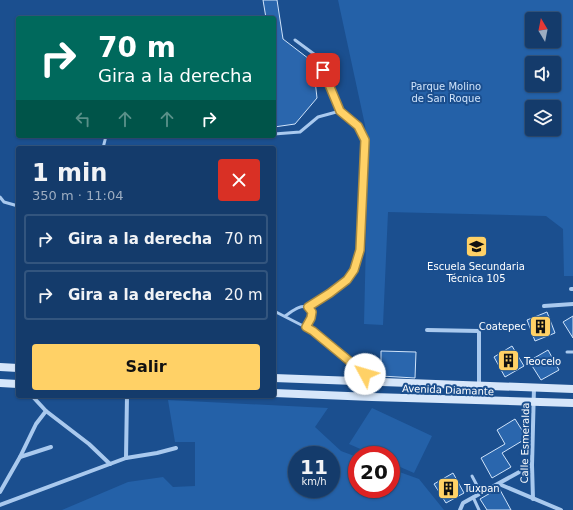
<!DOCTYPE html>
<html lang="es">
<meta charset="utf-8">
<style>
body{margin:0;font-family:"DejaVu Sans",sans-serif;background:#1d4271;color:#f1f3f6;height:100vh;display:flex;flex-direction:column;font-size:15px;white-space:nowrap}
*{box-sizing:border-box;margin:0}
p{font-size:13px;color:#9dadc1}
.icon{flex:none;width:22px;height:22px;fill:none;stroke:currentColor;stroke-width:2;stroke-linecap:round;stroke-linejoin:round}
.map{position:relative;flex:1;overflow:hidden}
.panel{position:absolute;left:16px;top:146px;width:260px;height:252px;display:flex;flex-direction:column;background:#143b6b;border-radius:4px;box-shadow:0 1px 3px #0004,0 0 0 1px #33557e}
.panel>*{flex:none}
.hud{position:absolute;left:16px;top:16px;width:260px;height:122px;border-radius:4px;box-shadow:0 1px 3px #0004,0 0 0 1px #33557e;background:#00695c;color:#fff;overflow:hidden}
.needle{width:26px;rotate:350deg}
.fabs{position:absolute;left:525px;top:12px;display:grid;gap:8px}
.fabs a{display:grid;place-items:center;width:36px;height:36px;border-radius:4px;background:#143b6b;box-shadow:0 1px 3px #0004,0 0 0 1px #33557e;font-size:20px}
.speed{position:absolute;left:288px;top:446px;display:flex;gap:8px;font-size:20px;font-weight:700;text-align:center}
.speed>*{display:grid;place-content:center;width:52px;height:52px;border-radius:50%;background:#143b6b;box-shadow:0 1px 3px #0004,0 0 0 1px #33557e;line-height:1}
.speed small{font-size:10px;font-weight:400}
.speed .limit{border:6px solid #d22;background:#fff;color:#111}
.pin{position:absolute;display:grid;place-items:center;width:34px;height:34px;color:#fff;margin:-17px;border-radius:8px;box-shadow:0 2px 6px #0006}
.me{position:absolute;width:44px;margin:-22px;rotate:309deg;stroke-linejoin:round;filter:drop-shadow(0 0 3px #0008)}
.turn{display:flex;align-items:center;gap:14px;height:84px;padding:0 16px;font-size:18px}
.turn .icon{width:52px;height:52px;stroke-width:2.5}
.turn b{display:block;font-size:28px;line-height:34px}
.lanes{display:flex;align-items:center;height:38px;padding:0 16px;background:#0003;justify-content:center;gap:20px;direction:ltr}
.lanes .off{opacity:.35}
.round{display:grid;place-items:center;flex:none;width:42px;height:42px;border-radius:4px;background:#1d4271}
.head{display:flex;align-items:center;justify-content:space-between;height:68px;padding:0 16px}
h1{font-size:24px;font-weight:600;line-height:30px}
.action{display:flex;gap:8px;margin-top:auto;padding:8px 16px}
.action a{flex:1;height:46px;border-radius:4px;background:#ffd166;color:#111;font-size:16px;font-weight:600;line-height:46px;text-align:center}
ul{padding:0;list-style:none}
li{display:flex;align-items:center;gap:12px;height:50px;margin:0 8px 6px;padding:0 8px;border:2px solid #33557e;border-radius:4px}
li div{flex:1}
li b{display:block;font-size:15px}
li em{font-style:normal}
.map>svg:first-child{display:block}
</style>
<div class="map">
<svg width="573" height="510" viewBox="0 0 573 510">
<rect width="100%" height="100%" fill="#1b4f8f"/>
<g fill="#2461a8" fill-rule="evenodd">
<path d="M338 0H573V276H564L563 229 546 216 388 212 383 325 364 324 368 155 365 125ZM532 19H554V41H532ZM532 63H554V85H532ZM532 107H554V129H532Z"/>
<path d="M168 400 328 408 315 427 341 451 357 457V489H391V469L419 479 444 510H62L128 482 163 477 173 487 195 486V442H175ZM297 455H331V489H297Z"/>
<path d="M372 408 432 436 414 473 391 463V455H374L349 444Z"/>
</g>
<g fill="#2a66ad" stroke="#cfe3fa">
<path d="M263 0H277L283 39 313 62 317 98 295 124 274 127V18H266Z"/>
<path d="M547 312 555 333 535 341 527 320Z"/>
<path d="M573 316V338L563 322Z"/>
<path d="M512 346 524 366 505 377 494 357Z"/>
<path d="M548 350 559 370 541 380 529 361Z"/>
<path d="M381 351 416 352 415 378 381 376Z"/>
<path d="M515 419 527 438 502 453 511 467 492 478 481 458 505 444 497 430Z"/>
<path d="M453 473 464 493 446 503 434 484Z"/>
<path d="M499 488 511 510H487L480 499Z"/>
</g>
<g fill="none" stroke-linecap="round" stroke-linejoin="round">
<g stroke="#a9c9ee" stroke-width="3">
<path d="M295 40 318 57 340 111 358 126 365 140 360 250 354 270 347 280 330 293 308 307"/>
<path d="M274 134 300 132 318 117 340 111"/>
<path d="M103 148 106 136"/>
<path d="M0 197 4 202 18 206"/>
<path d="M274 311 313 331 365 374 371 382V396"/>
<path d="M285 316C293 311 298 305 308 307L312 312 311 318 306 327"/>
<path d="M567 352H573"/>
<path d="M472 476 481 493"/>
<path d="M473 497 479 510"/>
</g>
<g stroke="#a9c9ee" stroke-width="4">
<path d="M571 289H573"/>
<path d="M544 306 573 304"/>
<path d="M427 330 479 331V386"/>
<path d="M34 396V398L46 411 89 444 110 464"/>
<path d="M20 457 51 447"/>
<path d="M126 458 127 396"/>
<path d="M499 484 561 510"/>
<path d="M0 492 20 457 36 424 46 411"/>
<path d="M533 499 532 465 534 387"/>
<path d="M0 505 126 458 157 453 176 448"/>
<path d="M460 510 463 503 532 465"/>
</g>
<g stroke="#d6e6fa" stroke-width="8">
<path d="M0 367 18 368"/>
<path d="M274 378 573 389"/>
<path d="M0 383 18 384"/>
<path d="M274 393 372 397 573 403"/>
</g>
</g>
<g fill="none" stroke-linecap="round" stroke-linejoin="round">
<defs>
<path id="route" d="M323 70 340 111 358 126 365 140 360 250 354 270 347 280 330 293 308 307 312 312 311 318 306 327 313 331 365 374"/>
</defs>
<use href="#route" stroke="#a68842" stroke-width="10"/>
<use href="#route" stroke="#ffd166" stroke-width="7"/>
</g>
<defs>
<symbol id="school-square" viewBox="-11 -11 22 22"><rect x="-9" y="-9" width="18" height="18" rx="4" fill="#ffd166" stroke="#1b4f8f"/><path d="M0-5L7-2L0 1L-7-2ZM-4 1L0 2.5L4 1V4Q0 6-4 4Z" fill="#111"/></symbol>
<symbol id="building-square" viewBox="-11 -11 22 22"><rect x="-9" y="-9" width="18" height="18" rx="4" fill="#ffd166" stroke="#1b4f8f"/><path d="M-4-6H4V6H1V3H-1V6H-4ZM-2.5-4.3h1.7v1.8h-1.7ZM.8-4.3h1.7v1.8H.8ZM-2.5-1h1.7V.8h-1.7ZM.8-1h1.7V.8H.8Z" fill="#111"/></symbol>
</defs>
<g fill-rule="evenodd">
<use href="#school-square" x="464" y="234" width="25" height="25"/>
<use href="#building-square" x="528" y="314" width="25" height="25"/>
<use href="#building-square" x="496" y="348" width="25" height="25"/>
<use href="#building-square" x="436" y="476" width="25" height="25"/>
</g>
<g text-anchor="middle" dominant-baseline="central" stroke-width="4" stroke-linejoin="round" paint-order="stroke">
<g font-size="10" fill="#cfe3fa" stroke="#1b4f8f">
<text x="446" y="86">Parque Molino<tspan x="446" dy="12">de San Roque</tspan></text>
</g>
<g font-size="10" fill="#fff" stroke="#1b4f8f" text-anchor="start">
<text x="476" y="266" text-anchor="middle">Escuela Secundaria<tspan x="476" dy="12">Técnica 105</tspan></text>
<text x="526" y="326" text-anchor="end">Coatepec</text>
<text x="524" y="361">Teocelo</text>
<text x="464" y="488">Tuxpan</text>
</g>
<g font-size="10" fill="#fff" stroke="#1b4f8f">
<text transform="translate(448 390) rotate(2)">Avenida Diamante</text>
<text transform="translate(525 443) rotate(-89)">Calle Esmeralda</text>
</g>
</g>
</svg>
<div class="fabs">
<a><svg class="needle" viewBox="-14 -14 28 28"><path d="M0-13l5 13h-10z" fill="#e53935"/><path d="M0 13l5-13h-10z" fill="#9dadc1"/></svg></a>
<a><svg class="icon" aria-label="sound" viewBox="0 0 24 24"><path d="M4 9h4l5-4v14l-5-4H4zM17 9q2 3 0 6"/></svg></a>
<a><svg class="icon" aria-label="layers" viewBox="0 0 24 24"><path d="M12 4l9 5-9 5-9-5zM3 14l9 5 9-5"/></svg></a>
</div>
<div class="speed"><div>11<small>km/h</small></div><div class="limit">20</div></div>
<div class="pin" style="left:323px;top:70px;background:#d93025"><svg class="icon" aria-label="arrive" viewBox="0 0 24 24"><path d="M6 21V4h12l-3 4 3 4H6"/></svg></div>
<svg class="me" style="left:365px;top:374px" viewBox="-20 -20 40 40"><circle r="19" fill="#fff"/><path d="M0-13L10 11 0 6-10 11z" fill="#ffd166"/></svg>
<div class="hud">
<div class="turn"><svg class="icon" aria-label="right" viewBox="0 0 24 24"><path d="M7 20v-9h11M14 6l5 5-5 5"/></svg><div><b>70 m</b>Gira a la derecha</div></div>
<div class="lanes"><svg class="icon off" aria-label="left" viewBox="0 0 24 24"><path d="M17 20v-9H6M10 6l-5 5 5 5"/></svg><svg class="icon off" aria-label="ahead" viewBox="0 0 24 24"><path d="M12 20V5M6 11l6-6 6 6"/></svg><svg class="icon off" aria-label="ahead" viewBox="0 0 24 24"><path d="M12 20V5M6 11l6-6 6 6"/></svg><svg class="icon" aria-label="right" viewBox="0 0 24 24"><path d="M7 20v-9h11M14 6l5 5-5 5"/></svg></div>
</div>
<section class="panel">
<div class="head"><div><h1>1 min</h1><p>350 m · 11:04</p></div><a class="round" style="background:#d93025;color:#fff"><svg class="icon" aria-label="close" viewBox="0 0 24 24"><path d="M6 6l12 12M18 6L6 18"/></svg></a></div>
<ul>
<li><svg class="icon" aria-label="right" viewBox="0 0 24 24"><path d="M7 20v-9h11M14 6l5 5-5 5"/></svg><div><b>Gira a la derecha</b></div><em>70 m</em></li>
<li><svg class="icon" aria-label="right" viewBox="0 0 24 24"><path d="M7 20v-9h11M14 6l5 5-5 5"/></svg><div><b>Gira a la derecha</b></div><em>20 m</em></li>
</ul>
<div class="action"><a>Salir</a></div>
</section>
</div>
